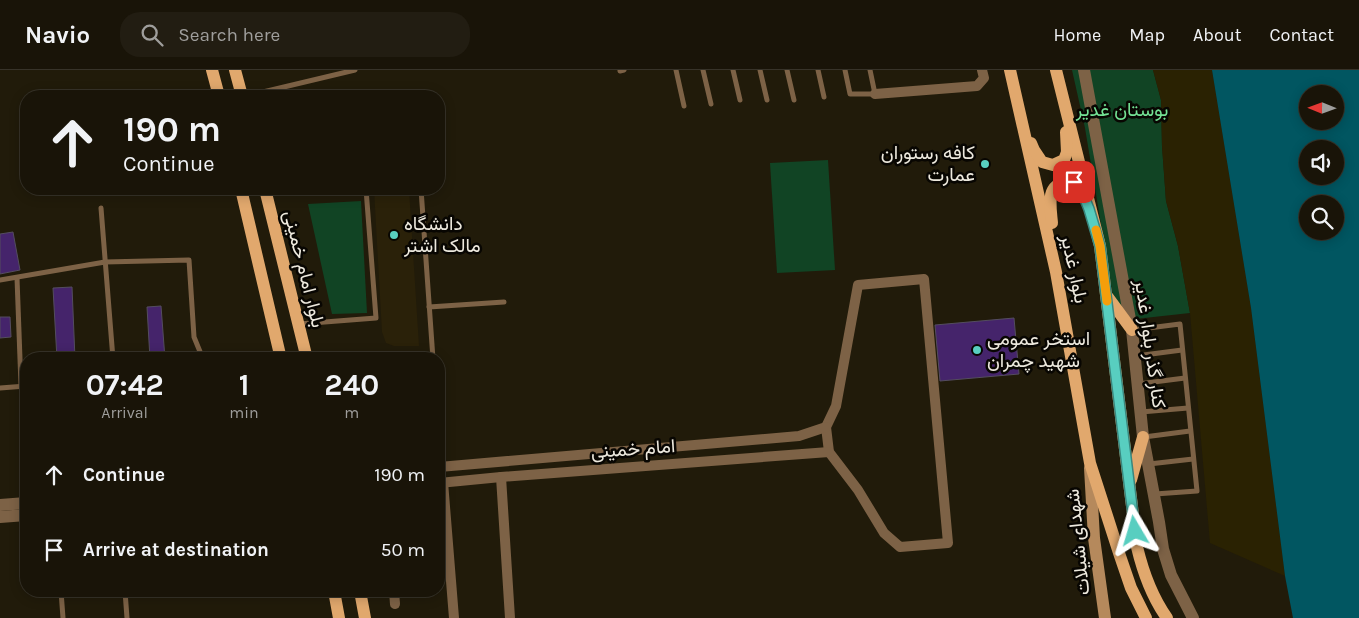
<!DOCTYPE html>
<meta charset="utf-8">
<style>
body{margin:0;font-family:Karla,Vazirmatn,sans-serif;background:#221d12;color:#f1f3f6;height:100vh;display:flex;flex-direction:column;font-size:19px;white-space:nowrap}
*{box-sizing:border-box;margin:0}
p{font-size:16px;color:#9f9e9c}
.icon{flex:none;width:28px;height:28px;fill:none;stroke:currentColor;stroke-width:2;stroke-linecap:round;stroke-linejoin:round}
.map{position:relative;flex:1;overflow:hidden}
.sheet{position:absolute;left:20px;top:282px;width:425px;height:245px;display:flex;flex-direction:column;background:#191408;border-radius:20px;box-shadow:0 2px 12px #0003,0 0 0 1px #373329}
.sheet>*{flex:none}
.banner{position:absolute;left:20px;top:20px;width:425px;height:105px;border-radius:20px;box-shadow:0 2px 12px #0003,0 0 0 1px #373329;background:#191408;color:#f1f3f6;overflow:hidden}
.needle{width:32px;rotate:271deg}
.controls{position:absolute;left:1299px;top:15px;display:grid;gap:10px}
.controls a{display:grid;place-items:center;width:45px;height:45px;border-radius:50%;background:#191408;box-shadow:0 2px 12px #0003,0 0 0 1px #373329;font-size:25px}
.pin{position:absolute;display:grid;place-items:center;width:42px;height:42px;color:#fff;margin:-21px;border-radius:10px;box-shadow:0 2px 8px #0006}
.me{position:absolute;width:55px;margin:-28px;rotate:353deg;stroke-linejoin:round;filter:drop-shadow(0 0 4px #0008)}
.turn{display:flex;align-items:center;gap:18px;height:105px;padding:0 20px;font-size:22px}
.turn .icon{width:65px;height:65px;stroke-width:2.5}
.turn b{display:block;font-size:35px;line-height:42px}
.eta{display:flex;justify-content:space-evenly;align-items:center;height:85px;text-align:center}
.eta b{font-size:30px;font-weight:700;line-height:35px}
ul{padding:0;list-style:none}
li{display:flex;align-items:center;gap:15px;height:75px;padding:0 20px}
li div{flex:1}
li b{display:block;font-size:19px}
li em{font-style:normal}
header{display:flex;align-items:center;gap:30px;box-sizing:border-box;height:70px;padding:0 25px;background:#191408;border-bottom:1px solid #373329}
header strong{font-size:24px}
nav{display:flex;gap:28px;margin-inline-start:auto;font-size:18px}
.search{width:350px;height:45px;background:#221d12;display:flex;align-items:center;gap:12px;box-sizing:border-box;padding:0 18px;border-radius:20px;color:#9f9e9c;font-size:19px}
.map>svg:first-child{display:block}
</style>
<header>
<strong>Navio</strong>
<div class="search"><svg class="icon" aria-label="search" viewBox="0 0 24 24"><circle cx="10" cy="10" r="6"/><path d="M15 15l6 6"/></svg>Search here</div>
<nav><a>Home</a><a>Map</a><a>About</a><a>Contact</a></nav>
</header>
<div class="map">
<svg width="1359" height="548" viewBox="0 0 1359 548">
<rect width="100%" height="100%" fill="#211b0a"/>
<path fill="#2a2109" d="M374 119H409L419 276H394L386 273 382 262Z"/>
<g fill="#114424">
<path d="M1072 0H1153L1161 30 1162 76 1166 131 1178 176 1190 243 1117 251 1085 58Z"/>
<path d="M828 90 835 200 777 203 770 93Z"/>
<path d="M361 131 367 243 332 244 308 134Z"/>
</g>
<path fill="#2a2202" d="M1153 0H1212L1251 238 1285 506 1210 473 1190 243 1178 176 1166 131 1162 76 1161 30Z"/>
<path fill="#015661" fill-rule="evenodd" d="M1212 0H1359V548H1293L1285 506 1251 238ZM1308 24H1335V51H1308ZM1308 79H1335V106H1308ZM1308 134H1335V161H1308Z"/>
<g fill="#45246b" stroke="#544d5f">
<path d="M13 162 20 200 0 204V164Z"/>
<path d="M72 217 75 289H57L53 218Z"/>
<path d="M161 236 165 289H150L147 237Z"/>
<path d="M0 247H10L11 267 0 268Z"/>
<path d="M1014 248 1019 304 940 311 935 255Z"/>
</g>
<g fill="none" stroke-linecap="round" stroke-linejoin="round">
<g stroke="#7d6246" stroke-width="5">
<path d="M676 0 684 36"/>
<path d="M703 0 711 34"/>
<path d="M733 0 740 30"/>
<path d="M760 0 767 30"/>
<path d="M787 0 794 30"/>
<path d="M818 0 824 27"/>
<path d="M845 0 850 24H875L870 0"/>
<path d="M620 1 624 0"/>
<path d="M246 26 355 0"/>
<path d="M421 119 433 289"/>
<path d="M101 138 113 289"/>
<path d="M17 208 21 316"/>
<path d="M0 210 105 192 189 190 194 267 203 289"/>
<path d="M429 237 504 232"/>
<path d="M299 254 376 248 366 119"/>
<path d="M1133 260 1180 254 1197 421 1155 424"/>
<path d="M1136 286 1182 280"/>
<path d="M1138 314 1185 308"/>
<path d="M0 318 26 316"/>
<path d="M1141 342 1188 338"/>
<path d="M1144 367 1190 361"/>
<path d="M439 384 440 397"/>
<path d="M1149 394 1193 389"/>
<path d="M61 521 63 548"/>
<path d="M125 521 127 548"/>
</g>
<g stroke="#7d6246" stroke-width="10">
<path d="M875 24 977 16 984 8 982 0"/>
<path d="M924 209 948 473 900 477 884 463 858 420 829 382 826 357 836 336 858 215Z"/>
<path d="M439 397 799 366 826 357"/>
<path d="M501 407 510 548"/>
<path d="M443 412 454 548"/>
<path d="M439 413 501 407 829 382"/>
<path d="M394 521 395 534"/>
</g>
<g stroke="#7d6246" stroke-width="12">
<path d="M1084 0 1132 260 1143 367 1159 452 1163 479 1171 505 1193 548"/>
<path d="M0 435 26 433"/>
<path d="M0 447 26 445"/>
</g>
<path stroke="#b5895c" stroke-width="12" d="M1090 398 1094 468 1105 548"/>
<g stroke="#e1a86d" stroke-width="12">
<path d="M212 0 219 26"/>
<path d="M235 0 242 26"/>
<path d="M1010 0 1056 202 1090 393 1119 483 1131 518 1146 548"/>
<path d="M1056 0 1100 176 1137 477C1143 502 1152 527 1167 548"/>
<path d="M1031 73 1034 80 1042 92 1053 95 1064 90 1067 82 1066 62"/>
<path d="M241 119 281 289"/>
<path d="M265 119 307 289"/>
<path d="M1052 153C1050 132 1045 110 1074 112L1082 122 1085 128"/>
<path d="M1107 226 1132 260"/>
<path d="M1131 410 1143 367"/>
<path d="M334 521 339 548"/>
<path d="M360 521 365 548"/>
</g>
</g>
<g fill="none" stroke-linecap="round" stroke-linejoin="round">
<defs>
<path id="route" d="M1074 112 1082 122 1089 139 1100 176 1135 461"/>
</defs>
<use href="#route" stroke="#39867d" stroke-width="12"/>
<use href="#route" stroke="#58cec0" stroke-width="9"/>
<path stroke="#f59e0b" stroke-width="9" d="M1096 160 1100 176 1107 231"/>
</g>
<g fill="#58cec0" stroke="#080602" stroke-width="2">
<circle cx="985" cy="94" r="5"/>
<circle cx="394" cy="165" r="5"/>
<circle cx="977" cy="280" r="5"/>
</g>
<g text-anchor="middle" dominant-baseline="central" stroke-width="5" stroke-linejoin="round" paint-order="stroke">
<g font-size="19" fill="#74e295" stroke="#080602">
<text x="1122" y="40">بوستان غدیر</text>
</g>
<g font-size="19" fill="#ede9de" stroke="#080602" text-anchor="start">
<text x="975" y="83" text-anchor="end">کافه رستوران<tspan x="975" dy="22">عمارت</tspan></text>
<text x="404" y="154">دانشگاه<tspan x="404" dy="22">مالک اشتر</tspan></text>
<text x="987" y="269">استخر عمومی<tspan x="987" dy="22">شهید چمران</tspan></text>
</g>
<g font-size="19" fill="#ede9de" stroke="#080602">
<text transform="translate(304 199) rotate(76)">بلوار امام خمینی</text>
<text transform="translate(1074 199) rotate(78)">بلوار غدیر</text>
<text transform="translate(1150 274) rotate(82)">کنار گذر بلوار غدیر</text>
<text transform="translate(633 379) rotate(-4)">امام خمینی</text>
<text transform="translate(1078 472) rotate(-96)">شهدای شیلات</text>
</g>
</g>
</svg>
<div class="controls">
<a><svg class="needle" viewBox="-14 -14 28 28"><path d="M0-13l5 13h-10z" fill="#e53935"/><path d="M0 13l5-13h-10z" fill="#9f9e9c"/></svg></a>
<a><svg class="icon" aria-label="sound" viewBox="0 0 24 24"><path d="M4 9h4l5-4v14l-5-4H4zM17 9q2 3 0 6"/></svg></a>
<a><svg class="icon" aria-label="search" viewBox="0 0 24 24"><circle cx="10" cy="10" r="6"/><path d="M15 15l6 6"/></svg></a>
</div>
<div class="pin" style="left:1074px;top:112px;background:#d93025"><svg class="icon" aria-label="arrive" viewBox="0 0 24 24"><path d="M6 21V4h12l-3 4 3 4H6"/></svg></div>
<svg class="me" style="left:1135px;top:461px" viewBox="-20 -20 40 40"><path d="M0-17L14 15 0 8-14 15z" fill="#58cec0" stroke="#fff" stroke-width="4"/></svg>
<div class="banner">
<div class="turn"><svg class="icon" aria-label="ahead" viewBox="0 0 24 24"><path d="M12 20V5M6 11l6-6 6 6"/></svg><div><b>190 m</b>Continue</div></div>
</div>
<section class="sheet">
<div class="eta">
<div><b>07:42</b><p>Arrival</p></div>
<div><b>1</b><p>min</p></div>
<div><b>240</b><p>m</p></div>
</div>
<ul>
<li><svg class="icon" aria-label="ahead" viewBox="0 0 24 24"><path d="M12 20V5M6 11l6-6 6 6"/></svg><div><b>Continue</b></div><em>190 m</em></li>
<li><svg class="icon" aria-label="arrive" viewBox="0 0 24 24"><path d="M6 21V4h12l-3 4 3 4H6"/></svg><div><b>Arrive at destination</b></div><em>50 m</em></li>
</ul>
</section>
</div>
